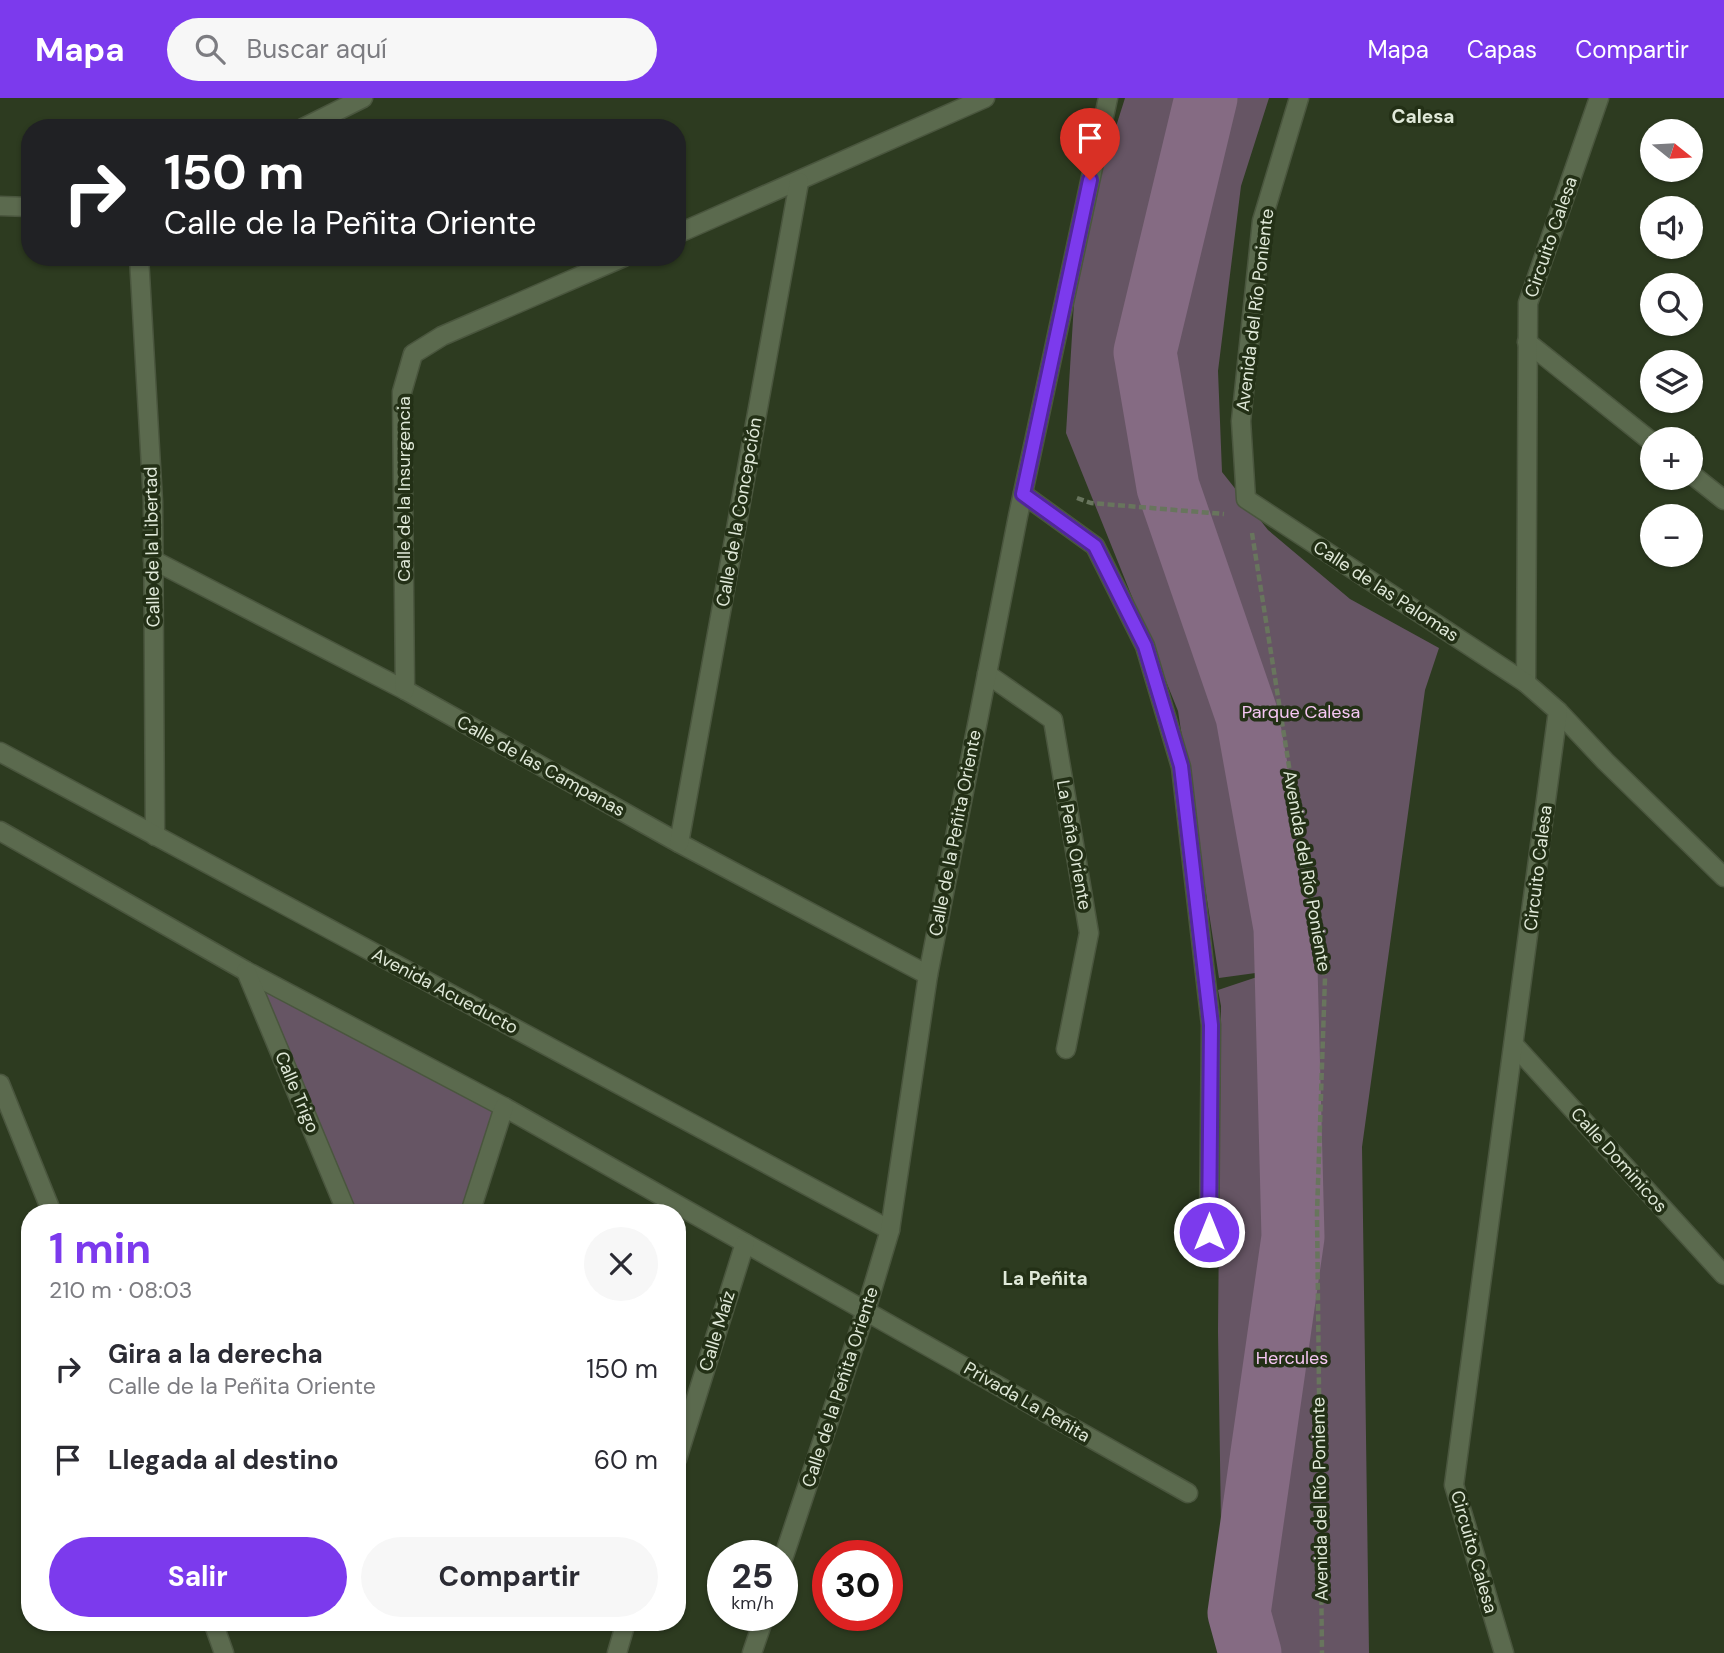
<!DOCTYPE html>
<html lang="es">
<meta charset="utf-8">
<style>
body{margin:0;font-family:"DM Sans",sans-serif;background:#f7f7f7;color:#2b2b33;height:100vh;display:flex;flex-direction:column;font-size:26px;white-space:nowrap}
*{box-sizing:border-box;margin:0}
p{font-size:23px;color:#7c7c81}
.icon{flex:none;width:38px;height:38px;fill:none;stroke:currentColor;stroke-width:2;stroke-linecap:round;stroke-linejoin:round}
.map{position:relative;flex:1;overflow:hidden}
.sheet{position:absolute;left:21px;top:1106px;width:665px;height:427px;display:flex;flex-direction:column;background:#fff;border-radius:28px;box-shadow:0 2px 5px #0004}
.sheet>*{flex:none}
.guide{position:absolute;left:21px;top:21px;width:665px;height:147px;border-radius:28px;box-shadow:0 2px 5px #0004;background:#202124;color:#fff;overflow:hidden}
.needle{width:46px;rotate:108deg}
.buttons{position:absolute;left:1640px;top:21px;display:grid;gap:14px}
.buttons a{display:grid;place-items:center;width:63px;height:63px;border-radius:50%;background:#fff;box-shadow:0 2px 5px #0004;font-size:35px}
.speed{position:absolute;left:707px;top:1442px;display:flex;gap:14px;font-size:35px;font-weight:700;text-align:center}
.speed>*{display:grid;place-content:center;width:91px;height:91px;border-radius:50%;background:#fff;box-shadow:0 2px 5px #0004;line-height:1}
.speed small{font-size:18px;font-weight:400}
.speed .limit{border:10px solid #d22;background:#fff;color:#111}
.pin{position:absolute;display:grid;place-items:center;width:60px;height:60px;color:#fff;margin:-72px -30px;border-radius:50% 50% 50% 0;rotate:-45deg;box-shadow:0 0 7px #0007}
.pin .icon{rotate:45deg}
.me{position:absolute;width:77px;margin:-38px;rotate:0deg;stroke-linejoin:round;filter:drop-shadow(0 0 5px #0008)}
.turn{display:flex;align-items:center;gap:24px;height:147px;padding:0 28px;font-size:32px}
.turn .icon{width:91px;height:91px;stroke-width:2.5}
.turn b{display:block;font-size:49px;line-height:60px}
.round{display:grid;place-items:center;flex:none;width:74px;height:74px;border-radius:37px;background:#f7f7f7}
.head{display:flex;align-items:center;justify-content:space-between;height:119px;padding:0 28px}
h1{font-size:42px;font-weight:700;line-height:52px;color:#7c3aed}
.action{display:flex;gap:14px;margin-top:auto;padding:14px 28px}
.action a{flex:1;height:80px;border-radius:42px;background:#7c3aed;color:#fff;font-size:28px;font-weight:700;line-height:80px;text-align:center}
.action a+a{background:#f7f7f7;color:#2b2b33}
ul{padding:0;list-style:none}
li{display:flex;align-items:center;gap:21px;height:91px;padding:0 28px}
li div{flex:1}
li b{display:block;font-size:26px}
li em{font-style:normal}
header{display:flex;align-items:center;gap:42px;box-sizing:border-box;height:98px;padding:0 35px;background:#7c3aed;color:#fff}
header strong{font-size:33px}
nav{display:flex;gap:38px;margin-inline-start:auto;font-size:24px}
.search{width:490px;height:63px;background:#f7f7f7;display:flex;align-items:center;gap:18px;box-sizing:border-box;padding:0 24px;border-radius:38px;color:#7c7c81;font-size:26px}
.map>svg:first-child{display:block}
</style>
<header>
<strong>Mapa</strong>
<div class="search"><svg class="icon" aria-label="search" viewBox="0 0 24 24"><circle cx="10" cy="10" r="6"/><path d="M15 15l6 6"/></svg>Buscar aquí</div>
<nav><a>Mapa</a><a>Capas</a><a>Compartir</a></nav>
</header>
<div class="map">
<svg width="1724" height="1555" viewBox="0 0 1724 1555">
<rect width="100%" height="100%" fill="#2d3b20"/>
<g fill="#665564">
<path d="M1125 0H1269L1241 88 1218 273 1222 374 1268 432 1350 501 1439 550 1425 592 1362 1049 1369 1555H1223L1218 1233 1221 908 1218 892 1278 872 1219 880 1178 613 1066 335 1074 205 1102 73Z"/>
<path d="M246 873 504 1009 470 1115H347Z"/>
</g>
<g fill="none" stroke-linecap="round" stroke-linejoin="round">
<path stroke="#856b83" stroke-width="63" d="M1206 0 1145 254 1168 389 1247 618 1285 830 1293 1139 1239 1515 1250 1555"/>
<defs>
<g id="street">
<path d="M303 30 363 0"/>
<path d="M0 108 30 109"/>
<path d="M677 136 985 0"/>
<path d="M139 159 153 404 155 738"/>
<path d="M1527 244 1652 344"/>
<path d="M1690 375 1724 402"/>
<path d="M1023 396 1095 448 1145 548 1181 669 1211 927 1209 1134"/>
<path d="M153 462 405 592 679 745 928 877"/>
<path d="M987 576 1053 622 1089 835 1066 951"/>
<path d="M1526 585 1528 205 1599 0"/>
<path d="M405 592 402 294 413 256 442 238 624 159"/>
<path d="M1558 613 1605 663 1724 779"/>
<path d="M0 654 890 1132"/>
<path d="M0 733 246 873 504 1009 1188 1395"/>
<path d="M679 745 799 84"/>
<path d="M246 873 347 1115"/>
<path d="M1515 948 1724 1177"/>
<path d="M0 986 52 1115"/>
<path d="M470 1115 504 1009"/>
<path d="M677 1361 745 1145"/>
<path d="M213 1524 224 1555"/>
<path d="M617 1555 626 1524"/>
</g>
<g id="secondary">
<path d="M1299 0 1262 123 1241 323 1246 401 1526 585 1558 613 1454 1387 1504 1555"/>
<path d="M782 1464 866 1212 890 1132 928 877 1018 418 1108 0"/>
<path d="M752 1555 765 1517"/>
</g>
</defs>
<use href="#street" stroke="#4a563e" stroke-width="21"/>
<use href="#secondary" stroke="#4a563e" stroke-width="21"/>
<g stroke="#68755d" stroke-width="4.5" stroke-dasharray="7 3.5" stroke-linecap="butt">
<path d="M1077 400 1091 405 1224 416"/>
<path d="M1252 435 1298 725 1325 880 1317 1115 1322 1555"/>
</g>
<use href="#street" stroke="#5b6a4e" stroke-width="18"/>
<use href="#secondary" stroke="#5b6a4e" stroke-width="18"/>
</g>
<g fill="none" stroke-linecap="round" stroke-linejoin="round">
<defs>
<path id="route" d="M1090 82 1023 396 1095 448 1145 548 1181 668 1211 927 1209 1134"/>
</defs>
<use href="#route" stroke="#51269a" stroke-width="18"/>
<use href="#route" stroke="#7c3aed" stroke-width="12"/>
</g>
<g text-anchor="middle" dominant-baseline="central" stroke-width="7" stroke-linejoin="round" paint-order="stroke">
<g font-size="18" fill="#e0e9d9" stroke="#233016">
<text transform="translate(1551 139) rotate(-71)">Circuito Calesa</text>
<text transform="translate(1255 212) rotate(-83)">Avenida del Río Poniente</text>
<text transform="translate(404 391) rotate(-90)">Calle de la Insurgencia</text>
<text transform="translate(739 414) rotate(-80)">Calle de la Concepción</text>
<text transform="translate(152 449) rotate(-91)">Calle de la Libertad</text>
<text transform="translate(1386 493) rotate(33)">Calle de las Palomas</text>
<text transform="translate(541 668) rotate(29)">Calle de las Campanas</text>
<text transform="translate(955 735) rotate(-79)">Calle de la Peñita Oriente</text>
<text transform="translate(1074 747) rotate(80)">La Peña Oriente</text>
<text transform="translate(1538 770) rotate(-83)">Circuito Calesa</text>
<text transform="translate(1307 773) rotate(80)">Avenida del Río Poniente</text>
<text transform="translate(445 893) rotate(28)">Avenida Acueducto</text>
<text transform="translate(297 994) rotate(67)">Calle Trigo</text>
<text transform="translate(1619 1062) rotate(48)">Calle Dominicos</text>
<text transform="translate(717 1233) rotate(-73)">Calle Maíz</text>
<text transform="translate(840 1289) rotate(-72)">Calle de la Peñita Oriente</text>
<text transform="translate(1027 1304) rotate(30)">Privada La Peñita</text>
<text transform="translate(1320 1401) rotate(-91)">Avenida del Río Poniente</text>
<text transform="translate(1474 1454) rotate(74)">Circuito Calesa</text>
</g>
<g font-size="18" fill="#f6c7f3" stroke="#233016">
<text x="1301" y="614">Parque Calesa</text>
<text x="1292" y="1260">Hercules</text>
</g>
<g font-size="19" font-weight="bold" fill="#e0e9d9" stroke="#233016">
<text x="1423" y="18">Calesa</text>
<text x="1045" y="1180">La Peñita</text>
</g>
</g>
</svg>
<div class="buttons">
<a><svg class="needle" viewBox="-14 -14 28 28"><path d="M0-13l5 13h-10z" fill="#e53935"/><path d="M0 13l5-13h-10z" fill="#7c7c81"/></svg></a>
<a><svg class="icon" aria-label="sound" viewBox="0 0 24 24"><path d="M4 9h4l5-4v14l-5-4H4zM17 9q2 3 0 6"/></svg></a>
<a><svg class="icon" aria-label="search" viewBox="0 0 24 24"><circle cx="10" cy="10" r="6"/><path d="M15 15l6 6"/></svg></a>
<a><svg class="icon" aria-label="layers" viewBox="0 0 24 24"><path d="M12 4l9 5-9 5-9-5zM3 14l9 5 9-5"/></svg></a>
<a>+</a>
<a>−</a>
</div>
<div class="speed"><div>25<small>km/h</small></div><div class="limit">30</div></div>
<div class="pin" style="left:1090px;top:82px;background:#d93025"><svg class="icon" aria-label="arrive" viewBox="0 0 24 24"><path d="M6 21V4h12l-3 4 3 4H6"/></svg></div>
<svg class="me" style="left:1209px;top:1134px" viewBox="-20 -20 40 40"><circle r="17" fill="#7c3aed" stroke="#fff" stroke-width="3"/><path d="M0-11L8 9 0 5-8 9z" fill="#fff"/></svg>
<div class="guide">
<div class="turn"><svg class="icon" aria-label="right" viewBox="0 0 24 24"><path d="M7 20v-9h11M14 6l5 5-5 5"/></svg><div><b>150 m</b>Calle de la Peñita Oriente</div></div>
</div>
<section class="sheet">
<div class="head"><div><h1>1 min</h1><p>210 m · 08:03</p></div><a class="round"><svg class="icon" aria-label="close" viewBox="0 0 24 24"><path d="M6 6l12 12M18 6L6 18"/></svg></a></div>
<ul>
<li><svg class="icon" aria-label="right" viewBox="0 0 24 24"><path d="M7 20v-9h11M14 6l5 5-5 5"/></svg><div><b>Gira a la derecha</b><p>Calle de la Peñita Oriente</p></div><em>150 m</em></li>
<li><svg class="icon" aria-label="arrive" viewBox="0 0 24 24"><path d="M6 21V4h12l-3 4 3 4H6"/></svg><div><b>Llegada al destino</b></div><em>60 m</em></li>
</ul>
<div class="action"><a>Salir</a><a>Compartir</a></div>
</section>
</div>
